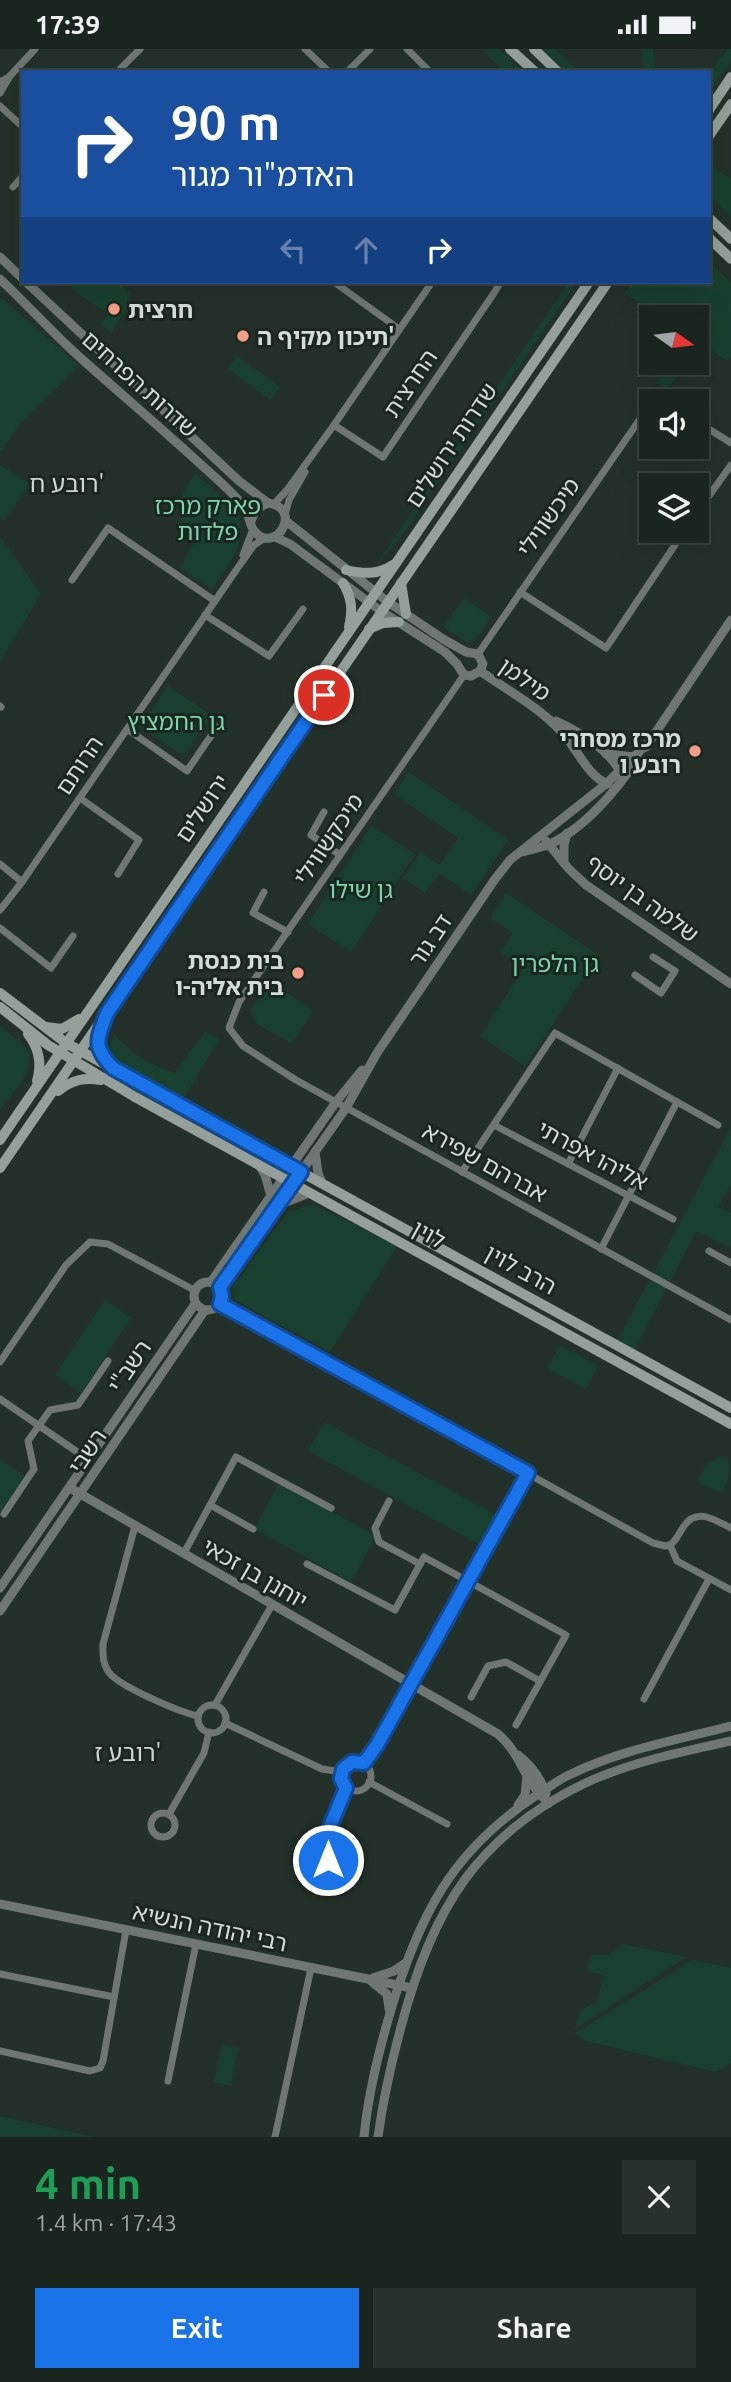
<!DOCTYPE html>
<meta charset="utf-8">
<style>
body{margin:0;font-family:Ubuntu,"Noto Sans Hebrew",sans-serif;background:#28312d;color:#f1f3f6;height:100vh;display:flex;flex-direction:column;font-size:26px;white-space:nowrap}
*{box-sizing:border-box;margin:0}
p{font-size:23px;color:#a0a5a5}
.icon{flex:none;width:38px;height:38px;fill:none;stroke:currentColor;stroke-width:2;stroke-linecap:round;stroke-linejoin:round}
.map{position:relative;height:2088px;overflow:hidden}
.panel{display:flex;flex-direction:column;background:#1b2520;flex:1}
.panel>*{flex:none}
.guide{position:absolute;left:21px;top:21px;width:690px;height:214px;border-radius:0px;box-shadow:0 7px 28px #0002,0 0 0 2px #39423e;background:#1a4fa0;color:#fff;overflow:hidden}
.needle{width:46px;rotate:104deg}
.buttons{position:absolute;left:639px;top:256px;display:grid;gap:14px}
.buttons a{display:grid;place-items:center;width:70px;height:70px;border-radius:0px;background:#1b2520;box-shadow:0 7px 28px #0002,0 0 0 2px #39423e;font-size:35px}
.pin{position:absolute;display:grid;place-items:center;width:60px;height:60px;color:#fff;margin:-30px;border:4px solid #fff;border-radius:50%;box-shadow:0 2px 7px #0007}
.me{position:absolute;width:77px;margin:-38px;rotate:0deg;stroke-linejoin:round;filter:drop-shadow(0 0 5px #0008)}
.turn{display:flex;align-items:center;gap:24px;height:147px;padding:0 35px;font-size:32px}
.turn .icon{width:91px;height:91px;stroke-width:2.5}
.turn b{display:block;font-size:49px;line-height:60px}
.lanes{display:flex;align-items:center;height:66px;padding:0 35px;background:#0003;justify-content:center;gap:35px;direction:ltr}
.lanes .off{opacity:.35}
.round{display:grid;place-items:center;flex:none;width:74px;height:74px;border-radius:0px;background:#28312d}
.overview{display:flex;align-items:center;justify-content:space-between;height:119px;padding:0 35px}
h1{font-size:42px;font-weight:700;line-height:52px;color:#1e9e55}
.primary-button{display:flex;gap:14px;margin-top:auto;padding:14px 35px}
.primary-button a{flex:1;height:80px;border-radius:0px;background:#1a73e8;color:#fff;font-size:28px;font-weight:700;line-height:80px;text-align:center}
.primary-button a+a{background:#28312d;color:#f1f3f6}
.status{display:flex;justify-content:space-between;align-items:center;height:49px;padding:0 35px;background:#1b2520;direction:ltr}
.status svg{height:19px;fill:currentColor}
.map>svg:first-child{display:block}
</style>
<div class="status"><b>17:39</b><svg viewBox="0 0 49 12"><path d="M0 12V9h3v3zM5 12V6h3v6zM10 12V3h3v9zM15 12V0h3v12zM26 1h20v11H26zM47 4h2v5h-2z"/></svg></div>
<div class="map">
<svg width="731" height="2088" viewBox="0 0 731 2088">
<rect width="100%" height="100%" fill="#24312a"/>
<g fill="#19402e">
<path d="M481 0H499L523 23H505Z"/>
<path d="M542 0H555L578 23H566Z"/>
<path d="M642 0H653L655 23H643Z"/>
<path d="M727 0H731V11L709 44V26Z"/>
<path d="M711 116 731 130V168L709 146V118Z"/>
<path d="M709 212 731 234V308L728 312 700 294 697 298 696 268H661L625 244 633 233H709Z"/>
<path d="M66 233H125L122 238 131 244 126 253 129 255 112 283 101 276 108 264 82 248Z"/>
<path d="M569 233H577L403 485 374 519Z"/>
<path d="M2 249 79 317 19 376 0 404V250Z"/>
<path d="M237 307 280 338 270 351 228 320Z"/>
<path d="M671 313H686L667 341 657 334Z"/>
<path d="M0 416 29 434 5 472 0 469Z"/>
<path d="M195 424C204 433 234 457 238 466 249 493 225 520 212 541L180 518 197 490 177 477 186 462 177 455Z"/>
<path d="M0 488 41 545 0 613Z"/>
<path d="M464 549 491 568C471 597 473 599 443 578Z"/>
<path d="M168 637 211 666 184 707 140 678Z"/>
<path d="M409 723 508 791 471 846 439 824 425 844 403 829 420 803 440 816 458 789 394 745Z"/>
<path d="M371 777 415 805 351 903 308 875Z"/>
<path d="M506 844 598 906 525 1017 480 987 524 919 501 903 513 884 490 869Z"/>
<path d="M272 934 313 962 292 994 258 976 250 961Z"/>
<path d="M0 977C8 984 19 990 25 998 41 1017 11 1046 0 1061Z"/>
<path d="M205 982 219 991 183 1050 107 1007 114 986C132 1005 150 1016 175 1024Z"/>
<path d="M731 1078V1136L718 1158 731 1164V1199L696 1182 634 1302 617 1292Z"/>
<path d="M314 1155 397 1197 330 1303 235 1251 233 1238 288 1163Z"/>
<path d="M105 1251 131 1269 81 1344 55 1326Z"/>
<path d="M560 1296 598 1317 586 1340 547 1319Z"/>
<path d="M324 1373 498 1467 482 1497 308 1402Z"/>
<path d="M726 1406C731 1423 729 1428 723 1445L697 1433 707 1414Z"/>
<path d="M0 1410 25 1427 0 1464Z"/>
<path d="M279 1434 376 1487 351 1533 254 1480Z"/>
<path d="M622 1895 686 1908 575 1980 580 1961 597 1953 603 1926 587 1922 591 1906H609Z"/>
<path d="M692 1911 731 1919V2014L716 2023 587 1992 574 1985Z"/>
<path d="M222 1996 238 1999 231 2037 214 2033Z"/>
<path d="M0 2067 93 2088H0Z"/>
</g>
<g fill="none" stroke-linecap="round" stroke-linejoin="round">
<g stroke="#707773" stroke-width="7">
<path d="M305 0 329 23"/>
<path d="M407 0 430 23"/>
<path d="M121 19 140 0"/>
<path d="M347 23 370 0"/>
<path d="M0 33 9 28 35 0"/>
<path d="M0 44 9 29"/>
<path d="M0 57 23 78"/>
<path d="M13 138 23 127"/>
<path d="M334 233 399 280"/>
<path d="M653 352 656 346 665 352"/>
<path d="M696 372 731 394"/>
<path d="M334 376 383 408 494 244 500 234 498 233"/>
<path d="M274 455 287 441 334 376 432 233"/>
<path d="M696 465 731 416"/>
<path d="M285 466 289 451 305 423"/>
<path d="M243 506 253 480"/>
<path d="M72 531 108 479 215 552"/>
<path d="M520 543 606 599 685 481"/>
<path d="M205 566 269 607 303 560"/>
<path d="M478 605 651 354"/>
<path d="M464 626 239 953 229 979 243 997 296 1031 731 1271"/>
<path d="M0 657 1 658"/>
<path d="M127 680 187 722 217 678"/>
<path d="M80 749 139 791 118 825"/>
<path d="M324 763 311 786 340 806"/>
<path d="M0 815 22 833"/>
<path d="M264 843 253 864 288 883"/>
<path d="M0 861 22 833 239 517 254 496 265 489"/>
<path d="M0 879 51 919 73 887"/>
<path d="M635 926 661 944 675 922 653 908"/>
<path d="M494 1076 673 1170"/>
<path d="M568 1115 618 1019"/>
<path d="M462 1123 555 984 718 1076"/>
<path d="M601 1200 677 1053"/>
<path d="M709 1202 731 1214"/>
<path d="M220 1254 653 1494 665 1497 670 1496"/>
<path d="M0 1313 66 1216 90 1193 108 1195 194 1241"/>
<path d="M0 1350 89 1411"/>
<path d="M389 1452 375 1479 379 1493 420 1515"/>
<path d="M210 1456 253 1480"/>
<path d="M4 1465 34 1420 28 1392 50 1361 78 1356 108 1312"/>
<path d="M135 1477 103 1595C103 1605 102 1613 108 1622 117 1637 180 1663 198 1667"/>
<path d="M670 1496 677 1512 731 1541"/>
<path d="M670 1496C677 1491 679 1484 684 1477 697 1458 715 1471 731 1479"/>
<path d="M184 1504 236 1408 331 1459"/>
<path d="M307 1515 395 1561 424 1508 566 1586 516 1676"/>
<path d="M471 1648 488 1617 506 1613 540 1632"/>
<path d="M644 1650 709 1530"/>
<path d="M215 1656 272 1556"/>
<circle cx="212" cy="1670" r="14"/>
<path d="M225 1674 322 1720 341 1723"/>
<circle cx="356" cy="1727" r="15"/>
<path d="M364 1715 377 1696 528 1424"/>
<path d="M369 1733 447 1775"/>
<circle cx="163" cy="1776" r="12"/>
<path d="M169 1765 204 1704 209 1683"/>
<circle cx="314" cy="1813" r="15"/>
<path d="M321 1799 346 1739"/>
<path d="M0 1925 114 1948"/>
<path d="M0 2002 90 2022 100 2019 103 2012 126 1881"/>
<path d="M168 2032 196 1895"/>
<path d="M275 2088 311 1919"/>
</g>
<g stroke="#707773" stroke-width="9">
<path d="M0 208 23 230"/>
<path d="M0 230C28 256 54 286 84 312 121 345 159 377 196 411 212 426 231 441 245 459 250 467 249 477 255 483 276 506 304 459 268 454L256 460 251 472"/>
<path d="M26 233 239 432 268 454"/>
<path d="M275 488 290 495 381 562 445 603 457 615 464 626 471 627 480 622 483 615 478 605 466 603 443 590 388 553 286 472"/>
<path d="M480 622C510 643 547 662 569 692 580 707 591 729 608 735"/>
<path d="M556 672C578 682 610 701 620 723"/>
<path d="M646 698 731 571"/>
<path d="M606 705 635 708"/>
<path d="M546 792 569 820 586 836 731 935"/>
<path d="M521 803C530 801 539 799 548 796 584 780 617 741 638 709"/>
<path d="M564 814V796L567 784"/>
<path d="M315 1103 318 1124 322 1134"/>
<path d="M259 1116 265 1126 271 1147"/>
<path d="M281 1155 309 1144"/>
<circle cx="208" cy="1247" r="14"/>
<path d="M211 1233 336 1053 362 1021"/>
<path d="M220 1238 346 1059 377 1004 495 830 510 811 606 735 649 693"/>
<path d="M70 1439 498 1685C521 1704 525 1735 549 1754"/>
<path d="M0 1539 195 1255"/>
<path d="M0 1562 205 1261"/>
<path d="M518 1706C531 1716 541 1730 546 1745"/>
<path d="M518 1756 525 1746 527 1727"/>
<path d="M0 1855 412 1939"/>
<path d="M373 1929 394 1922 404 1915"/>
<path d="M372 1933 387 1945 389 1960"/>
<path d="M364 2088C368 2045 378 2005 390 1964 419 1867 451 1802 537 1746 548 1739 558 1731 569 1726 620 1701 676 1691 731 1677"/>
<path d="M378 2088C383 2051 391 2015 401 1978 432 1860 478 1783 592 1731 636 1712 685 1702 731 1692"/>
</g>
<g stroke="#95a09a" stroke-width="10">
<path d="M510 0 535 23"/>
<path d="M534 0 558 23"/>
<path d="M709 61 731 28"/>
<path d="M709 87 731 55"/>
<path d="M709 169 731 190"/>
<path d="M709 189 731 210"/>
<path d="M346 521C363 525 378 526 393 516"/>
<path d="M343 534C352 549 353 561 349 578"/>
<path d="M401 534 406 565"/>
<path d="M369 580 383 574 399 573"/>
<path d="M0 944 66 994 731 1359"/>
<path d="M0 958 48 996 135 1048 731 1375"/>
<path d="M46 978 62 980 79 970"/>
<path d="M102 979 98 1001 109 1015"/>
<path d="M28 985C39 999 42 1015 37 1032"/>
<path d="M58 1042C72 1031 84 1028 101 1031"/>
<path d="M0 1091 589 233"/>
<path d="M0 1119 608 233"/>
</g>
</g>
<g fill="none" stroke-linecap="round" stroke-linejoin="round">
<defs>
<path id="route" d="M324 646 107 964C97 991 92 997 113 1019L301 1123 220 1238 222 1247 220 1255 528 1424 377 1696 364 1714 352 1713 343 1720 341 1730 346 1739 321 1799 328 1811"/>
</defs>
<use href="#route" stroke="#114b97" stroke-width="18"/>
<use href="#route" stroke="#1a73e8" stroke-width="12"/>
</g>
<g fill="#f39f86" stroke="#1a2720" stroke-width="2.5">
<circle cx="114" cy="260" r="7"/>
<circle cx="243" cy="287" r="7"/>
<circle cx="695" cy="702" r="7"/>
<circle cx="298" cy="924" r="7"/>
</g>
<g text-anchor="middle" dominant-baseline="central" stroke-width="6" stroke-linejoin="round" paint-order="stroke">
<g font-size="23" font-weight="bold" fill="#d4dcd7" stroke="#1a2720" text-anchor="start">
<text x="128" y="260">חרצית</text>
<text x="257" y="287">תיכון מקיף ה'</text>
<text x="681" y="689" text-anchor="end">מרכז מסחרי<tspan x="681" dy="26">רובע ו</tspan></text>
<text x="284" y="911" text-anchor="end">בית כנסת<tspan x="284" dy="26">בית אליה-ו</tspan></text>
</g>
<g font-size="23" fill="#d4dcd7" stroke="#1a2720">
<text transform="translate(410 334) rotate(-56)">החרצית</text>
<text transform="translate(140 335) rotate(42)">שדרות הפרחים</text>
<text transform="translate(451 396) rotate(-56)">שדרות ירושלים</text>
<text transform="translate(548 468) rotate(-55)">מיכשווילי</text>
<text transform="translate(525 630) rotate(35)">מילמן</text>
<text transform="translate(79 716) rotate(-56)">הרותם</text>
<text transform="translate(202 759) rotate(-56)">ירושלים</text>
<text transform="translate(328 790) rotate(-56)">מיכקשווילי</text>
<text transform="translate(643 849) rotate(36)">שלמה בן יוסף</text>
<text transform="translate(430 891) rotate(-56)">דב גור</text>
<text transform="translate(593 1106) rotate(28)">אליהו אפרתי</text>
<text transform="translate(485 1113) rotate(29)">אברהם שפירא</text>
<text transform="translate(429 1185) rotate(29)">לוין</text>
<text transform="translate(521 1220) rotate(29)">הרב לוין</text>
<text transform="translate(129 1317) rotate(-56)">רשב"י</text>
<text transform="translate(87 1402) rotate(-56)">רשבי</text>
<text transform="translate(255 1524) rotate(30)">יוחנן בן זכאי</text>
<text transform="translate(210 1878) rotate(12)">רבי יהודה הנשיא</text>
</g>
<g font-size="23" fill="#7ed5a9" stroke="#1a2720">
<text x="208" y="456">פארק מרכז<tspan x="208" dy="26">פלדות</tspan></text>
<text x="176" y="672">גן החמציץ</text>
<text x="361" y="840">גן שילו</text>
<text x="555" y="914">גן הלפרין</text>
</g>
<g font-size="24" fill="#c9d9cf" stroke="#1a2720">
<text x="67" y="434">רובע ח'</text>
<text x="128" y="1703">רובע ז'</text>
</g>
</g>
</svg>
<div class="buttons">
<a><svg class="needle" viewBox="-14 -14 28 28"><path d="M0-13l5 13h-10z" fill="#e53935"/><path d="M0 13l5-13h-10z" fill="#a0a5a5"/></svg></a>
<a><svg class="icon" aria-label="sound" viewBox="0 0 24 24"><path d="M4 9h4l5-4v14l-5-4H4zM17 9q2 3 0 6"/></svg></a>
<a><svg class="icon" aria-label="layers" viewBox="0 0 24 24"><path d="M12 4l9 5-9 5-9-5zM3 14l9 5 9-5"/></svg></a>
</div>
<div class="pin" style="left:324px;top:646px;background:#d93025"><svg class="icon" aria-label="arrive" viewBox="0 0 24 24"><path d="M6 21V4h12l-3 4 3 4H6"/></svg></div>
<svg class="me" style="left:328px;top:1811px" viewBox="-20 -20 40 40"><circle r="17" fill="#1a73e8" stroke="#fff" stroke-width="3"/><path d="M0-11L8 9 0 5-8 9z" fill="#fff"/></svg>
<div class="guide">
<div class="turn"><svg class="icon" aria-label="right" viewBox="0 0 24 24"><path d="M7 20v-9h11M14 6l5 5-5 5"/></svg><div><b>90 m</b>האדמ&quot;ור מגור</div></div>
<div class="lanes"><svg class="icon off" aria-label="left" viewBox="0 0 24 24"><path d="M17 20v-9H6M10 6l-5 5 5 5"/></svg><svg class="icon off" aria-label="ahead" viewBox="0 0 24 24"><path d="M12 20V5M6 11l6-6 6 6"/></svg><svg class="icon" aria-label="right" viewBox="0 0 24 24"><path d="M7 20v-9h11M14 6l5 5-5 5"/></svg></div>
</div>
</div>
<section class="panel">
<div class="overview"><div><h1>4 min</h1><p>1.4 km · 17:43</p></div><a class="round"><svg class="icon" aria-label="close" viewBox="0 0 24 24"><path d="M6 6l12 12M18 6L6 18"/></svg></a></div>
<div class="primary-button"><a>Exit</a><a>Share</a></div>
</section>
